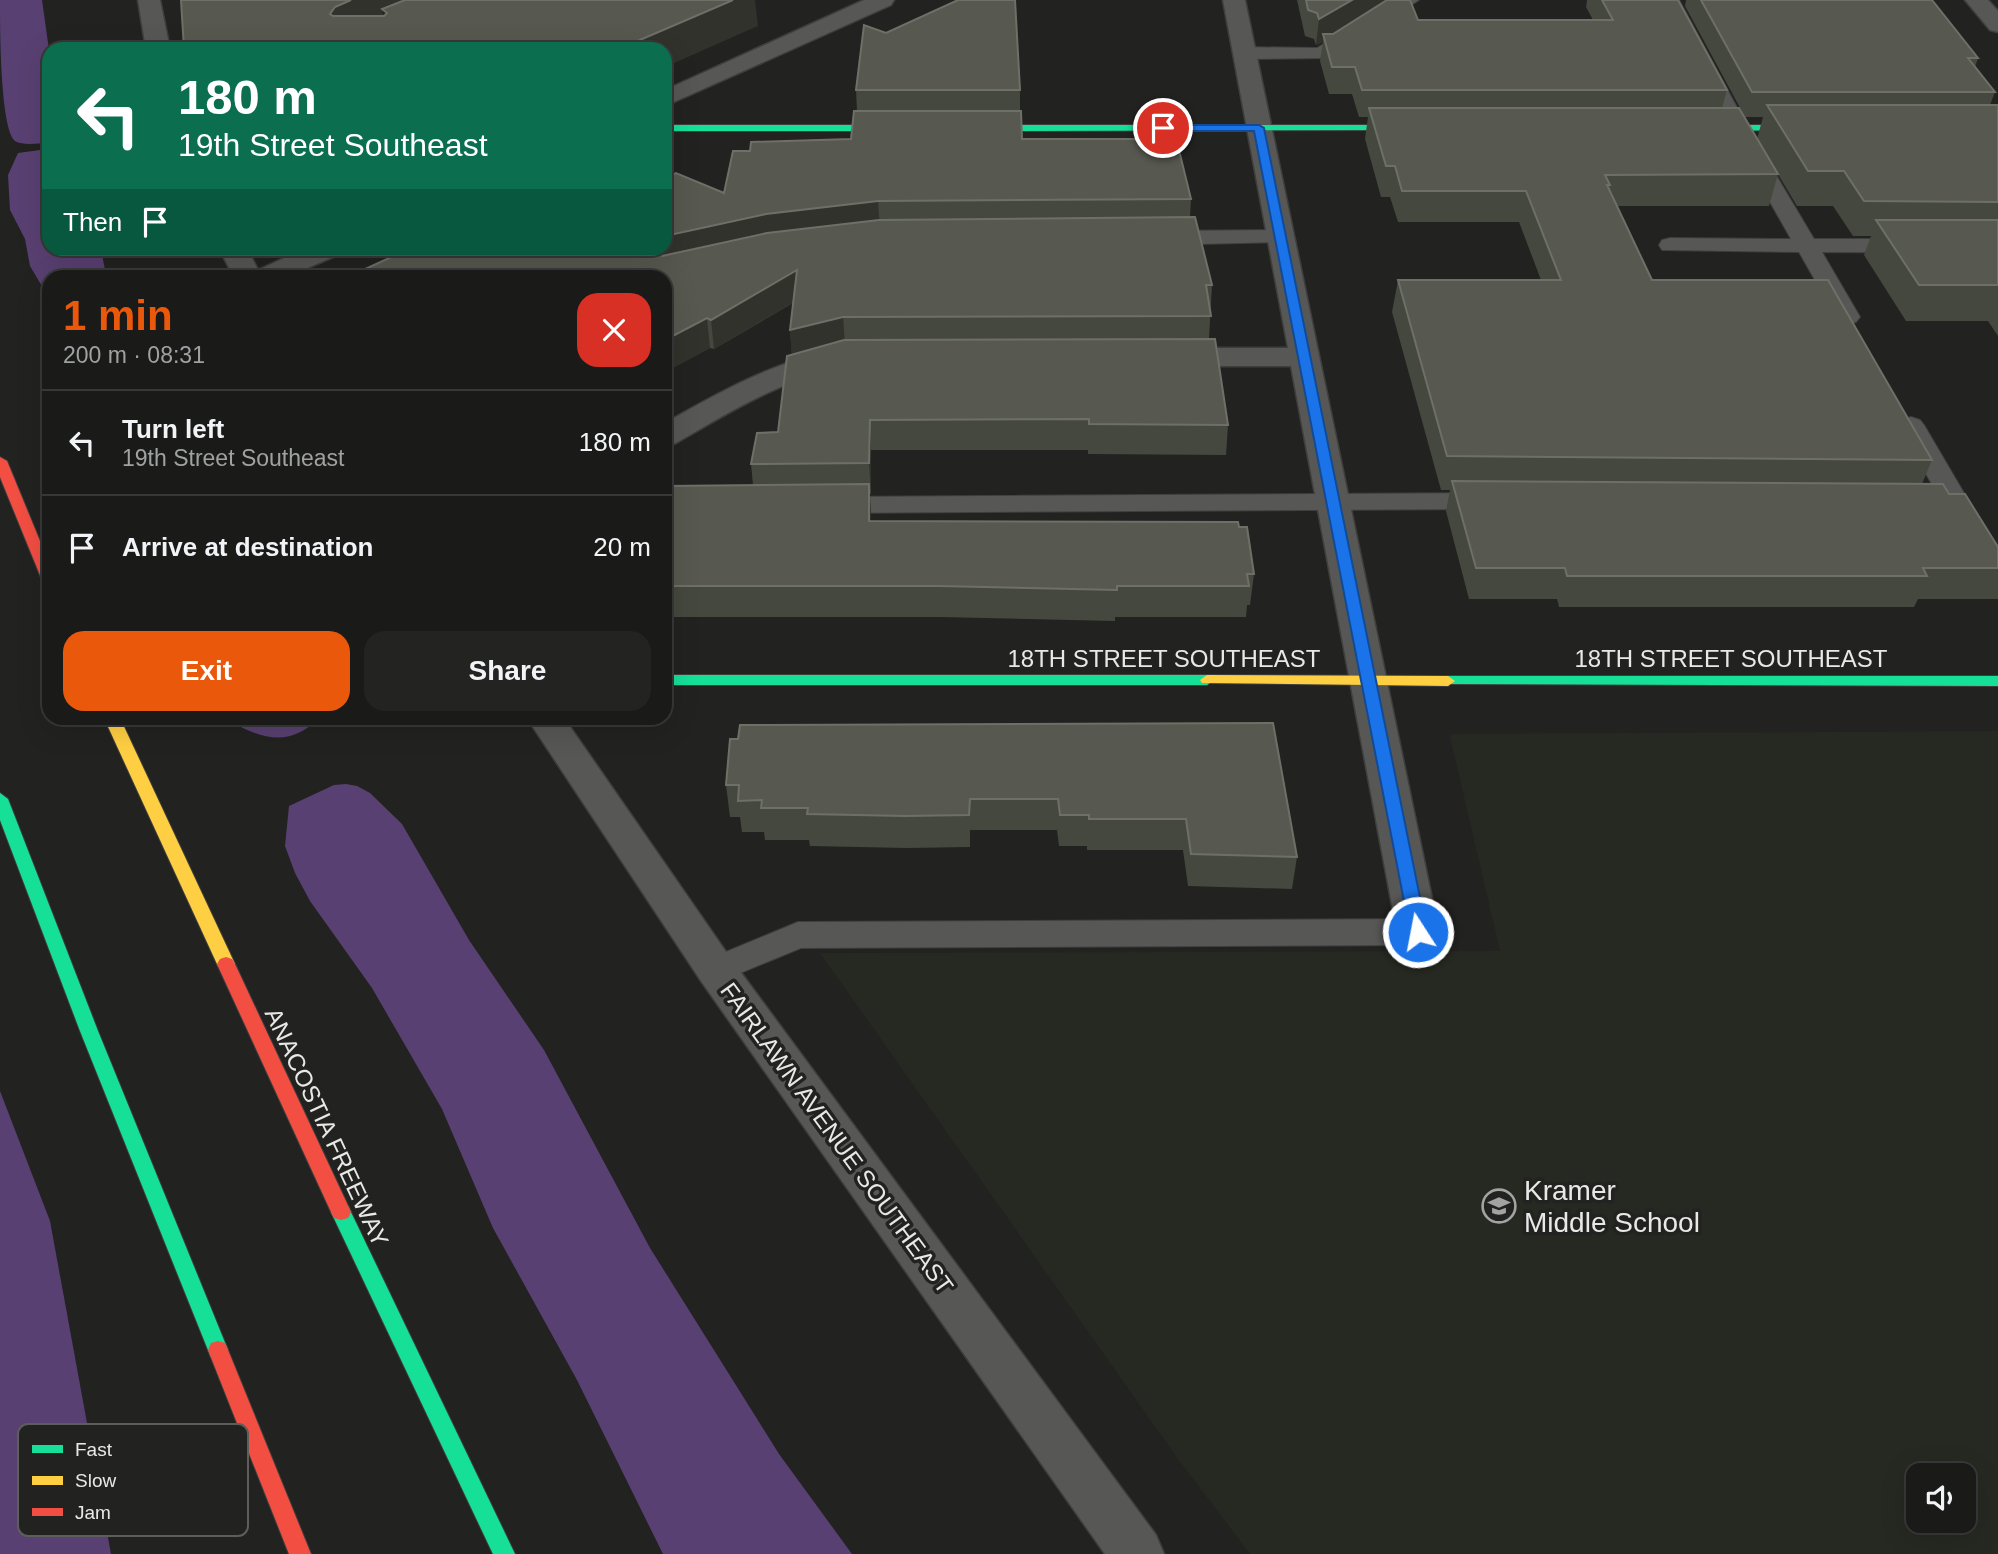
<!DOCTYPE html>
<meta charset="utf-8">
<style>
body{margin:0;font-family:Helvetica,sans-serif;background:#232322;color:#f1f3f6;height:100vh;display:flex;flex-direction:column;font-size:26px;white-space:nowrap}
*{box-sizing:border-box;margin:0}
p{font-size:23px;color:#9fa1a2}
.icon{flex:none;width:38px;height:38px;fill:none;stroke:currentColor;stroke-width:2;stroke-linecap:round;stroke-linejoin:round}
.map{position:relative;flex:1;overflow:hidden}
.drawer{position:absolute;left:42px;top:270px;width:630px;height:455px;display:flex;flex-direction:column;background:#1a1a19;border-radius:21px;box-shadow:0 7px 28px #0002,0 0 0 2px #383838}
.drawer>*{flex:none}
.hud{position:absolute;left:42px;top:42px;width:630px;height:214px;border-radius:21px;box-shadow:0 7px 28px #0002,0 0 0 2px #383838;background:#0b6e4f;color:#fff;overflow:hidden}
.buttons{position:absolute;left:1906px;top:1463px;display:grid;gap:14px}
.buttons a{display:grid;place-items:center;width:70px;height:70px;border-radius:14px;background:#1a1a19;box-shadow:0 7px 28px #0002,0 0 0 2px #383838;font-size:35px}
.pin{position:absolute;display:grid;place-items:center;width:60px;height:60px;color:#fff;margin:-30px;border:4px solid #fff;border-radius:50%;box-shadow:0 2px 7px #0007}
.me{position:absolute;width:77px;margin:-38px;rotate:349deg;stroke-linejoin:round;filter:drop-shadow(0 0 5px #0008)}
.turn{display:flex;align-items:center;gap:24px;height:147px;padding:0 21px;font-size:32px}
.turn .icon{width:91px;height:91px;stroke-width:2.5}
.turn b{display:block;font-size:49px;line-height:60px}
.then{display:flex;align-items:center;height:66px;padding:0 21px;background:#0003;gap:14px;font-size:26px}
.round{display:grid;place-items:center;flex:none;width:74px;height:74px;border-radius:21px;background:#232322}
.overview{display:flex;align-items:center;justify-content:space-between;height:119px;padding:0 21px}
h1{font-size:42px;font-weight:700;line-height:52px;color:#ea580c}
.action{display:flex;gap:14px;margin-top:auto;padding:14px 21px}
.action a{flex:1;height:80px;border-radius:21px;background:#ea580c;color:#fff;font-size:28px;font-weight:700;line-height:80px;text-align:center}
.action a+a{background:#232322;color:#f1f3f6}
ul{padding:0;list-style:none}
li{display:flex;align-items:center;gap:21px;height:105px;padding:0 21px;border-top:2px solid #383838}
li div{flex:1}
li b{display:block;font-size:26px}
li em{font-style:normal}
.map>svg:first-child{display:block}
</style>
<div class="map">
<svg width="1998" height="1554" viewBox="0 0 1998 1554">
<rect width="100%" height="100%" fill="#222221"/>
<path fill="#262921" fill-rule="evenodd" d="M1998 731V1554H1250L1178 1459 820 953 1500 951 1450 737 1453 734ZM1918 1475H1964V1521H1918Z"/>
<g fill="#594072">
<path d="M0 0H42L49 50 48 143C39 143 23 146 15 141 0 128 0 25 0 0Z"/>
<path d="M40 150 49 154V248L101 249 105 270 82 276H49V286L43 288 30 266 25 239 10 210 8 175 18 153Z"/>
<path d="M222 718H319C286 751 258 736 222 718Z"/>
<path d="M346 784 357 786 370 793 402 824 469 940 544 1050 650 1248 779 1454 852 1554H663L577 1380 493 1228 442 1109 372 988 310 901 295 873 285 846 289 806 334 785Z"/>
<path d="M0 1091 50 1221 111 1554H0Z"/>
</g>
<g fill="none" stroke-linecap="round" stroke-linejoin="round">
<defs>
<g id="lane">
<path d="M1397 0H1419L1328 58 1244 59 1234 53 1244 47 1317 48Z"/>
<path d="M1661 0H1679L1748 128 1814 239H1998V253L1822 252 1860 317 1856 322 1848 324 1840 322 1836 317 1799 252 1662 250 1659 245 1662 240 1670 238 1791 239 1728 128Z"/>
<path d="M1280 230 1288 232 1291 237 1288 242 1159 245 1151 243 1148 238 1151 233 1159 231Z"/>
<path d="M1911 417 1920 420 1924 425 1998 551V584L1988 581 1984 575 1898 425 1902 420Z"/>
<path d="M1490 493 1500 495 1503 501 1500 507 1490 509 827 513 817 511 813 505 817 499 827 497Z"/>
<path d="M1418 919 1430 923 1435 932 1430 941 1418 945 801 948 716 983 704 979 699 970 704 961 798 922Z"/>
</g>
<g id="street">
<path d="M138 0H160L170 49H146Z"/>
<path d="M864 0H894L891 5 665 106V90Z"/>
<path d="M1223 0H1245L1439 932 1433 943 1418 948 1403 943 1397 932 1291 366H1164L1153 363 1149 357 1153 351 1164 348H1288Z"/>
<path d="M1965 0H1988L1998 11V32L1990 30Z"/>
<path d="M219 248H247L258 270 306 248H344L340 254 289 276H233Z"/>
<path d="M834 350 845 353 849 359 845 365C779 382 734 409 676 443L665 446V423C720 392 771 363 834 350Z"/>
<path d="M527 718H564L731 959 1156 1535 1164 1554H1105L701 981Z"/>
</g>
<g id="fast">
<path d="M665 125H904L909 128 904 131H665Z"/>
<path d="M1418 125 1422 126V130L971 131 966 128 971 125Z"/>
<path d="M1814 125 1819 128 1818 130 1699 131 1694 128 1699 125Z"/>
<path d="M665 675H1207L1214 680 1207 685H665Z"/>
<path d="M1448 676H1998V686L1443 684 1441 681 1443 678Z"/>
<path d="M0 793 8 799 98 1031 228 1350 225 1357 218 1359 211 1357 208 1350 80 1031 0 820Z"/>
<path d="M341 1204 348 1206 515 1554H493L331 1212 334 1206Z"/>
</g>
<g id="slow">
<path d="M1207 675 1448 676 1455 681 1448 686 1202 683 1200 680Z"/>
<path d="M104 718H120L235 964 232 969H220L217 964Z"/>
</g>
<g id="jam">
<path d="M0 457 7 461 49 563V584L42 580 0 477Z"/>
<path d="M226 957 232 959 235 964 351 1212 348 1218 341 1220 334 1218 331 1212 217 964 220 959Z"/>
<path d="M218 1341 225 1343 228 1350 311 1554H289L208 1350 211 1343Z"/>
</g>
</defs>
<use href="#lane" stroke="#3e3e3d" stroke-width="2"/>
<use href="#street" stroke="#3e3e3d" stroke-width="3"/>
<use href="#fast" stroke="#3e3e3d" stroke-width="2"/>
<use href="#slow" stroke="#3e3e3d" stroke-width="2"/>
<use href="#jam" stroke="#3e3e3d" stroke-width="2"/>
<use href="#lane" fill="#575756" fill-rule="evenodd"/>
<use href="#street" fill="#575756" fill-rule="evenodd"/>
<use href="#fast" fill="#16e098" fill-rule="evenodd"/>
<use href="#slow" fill="#ffcf43" fill-rule="evenodd"/>
<use href="#jam" fill="#f24e42" fill-rule="evenodd"/>
</g>
<g fill="#45483e">
<path d="M1297 0H1410L1418 20H1593L1586 7 1587 0H1678L1727 90 1722 108 1778 174 1769 206H1617L1652 280 1932 460 1922 484 1949 494 1998 547V599H1918L1914 607H1559L1557 599H1469L1446 511 1450 490H1441L1392 312 1398 280H1541L1519 222H1398L1390 197H1381L1365 139 1368 117H1359L1352 94H1329L1320 61 1323 42 1316 45 1314 39 1305 36Z"/>
<path d="M1686 0H1932L1978 58 1975 67 1995 92 1990 105H1998V336L1988 321H1906L1864 255 1871 236H1853L1833 206H1797L1757 139 1763 117H1745L1685 6Z"/>
<path d="M856 90H1020V111L1022 139 1191 199 1190 217 1212 285 1209 339 1228 425 1226 455 1088 454V450H871V494H870L871 521 1239 527 1254 574 1250 605H1247L1246 617H1115V621L940 617H665V486L753 485 751 464 778 432 792 354 790 330 793 303 714 349 710 348 665 372V276L724 193 750 151 851 139 857 111Z"/>
<path d="M1273 723 1297 857 1292 889 1188 886 1183 850H1087V846H1059L1057 830H970V847L907 848 810 846 809 840H765L764 832H742L740 817H730L726 785Z"/>
</g>
<g fill="#30322b">
<path d="M351 0H455L387 13 382 9 386 25 360 34 330 14 335 7Z"/>
<path d="M733 0H755L758 26 665 67V49H619Z"/>
<path d="M1352 0H1392L1325 40 1323 34V42L1316 45 1319 19Z"/>
<path d="M878 201 880 229 651 268 643 248H665V236L766 214Z"/>
<path d="M797 270 799 299 714 349 711 320Z"/>
<path d="M843 317 845 346 792 360 790 330Z"/>
<path d="M707 318 710 348 665 372V340Z"/>
<path d="M870 420 871 450V494L869 463Z"/>
<path d="M869 484 871 515V552L869 521Z"/>
</g>
<g fill="#575950" stroke="#6e7068" stroke-width="2">
<path d="M181 0H351L335 7 330 14 333 16H384L387 13 382 9 405 0H733L619 49H184Z"/>
<path d="M958 0H1015L1020 90H856L864 25 886 33Z"/>
<path d="M1306 0H1352L1319 19 1317 13 1308 10Z"/>
<path d="M1387 0H1410L1418 20H1613L1602 0H1678L1727 90H1362L1355 67H1332L1323 34H1333Z"/>
<path d="M1701 0H1932L1978 58H1968L1995 92H1752Z"/>
<path d="M1767 105H1998V202L1864 201 1844 171H1808Z"/>
<path d="M1369 108H1739L1778 174 1605 175 1610 185H1607L1652 280H1828L1932 460 1447 456 1398 280H1561L1526 191H1402L1395 166H1386Z"/>
<path d="M854 111H1021L1022 139H1172V142H1177L1191 199 878 201 766 214 665 236V179L676 173 724 193 733 151H750L751 142 851 139Z"/>
<path d="M1195 217 1212 285H1206L1211 316 843 317 790 330 797 270 711 320 707 318 665 340V276H350L411 248H643L659 250 662 256 767 233 879 220Z"/>
<path d="M1876 220H1998V285H1919Z"/>
<path d="M1215 339 1228 425 1089 424V419L870 420 869 463 751 464 757 433 778 432 787 356 844 340Z"/>
<path d="M1452 481 1943 484 1949 494H1965L1998 547V568H1923L1927 576H1567L1565 568H1476Z"/>
<path d="M869 484V521L1238 522 1239 527H1247L1254 574H1247L1249 586H1117V590L939 586H665V486Z"/>
<path d="M1273 723 1297 857 1191 854 1186 819H1089V815H1060L1058 799H970L969 815 905 816 807 814 808 808H761L762 800 738 801 739 785H726L730 739H738L740 725Z"/>
</g>
<path fill="#1a73e8" stroke="#114b97" stroke-width="2" d="M1259 125 1264 128 1427 932 1424 936H1412L1410 932 1254 131H1163L1158 128 1163 125Z"/>
<defs>
<symbol id="school-ring" viewBox="-11 -11 22 22"><circle r="9.5" fill="#222320" stroke="#a3a3a2" stroke-width="1.5"/><path d="M0-5L7-2L0 1L-7-2ZM-4 1L0 2.5L4 1V4Q0 6-4 4Z" fill="#a3a3a2"/></symbol>
</defs>
<g fill-rule="evenodd">
<use href="#school-ring" x="1480" y="1187" width="38" height="38"/>
</g>
<g text-anchor="middle" dominant-baseline="central" stroke-width="7" stroke-linejoin="round" paint-order="stroke">
<g font-size="24" fill="#e8e9e7" stroke="#222320">
<text x="1164" y="658">18TH STREET SOUTHEAST</text>
<text x="1731" y="658">18TH STREET SOUTHEAST</text>
<text transform="translate(327 1127) rotate(65)">ANACOSTIA FREEWAY</text>
<text transform="translate(837 1138) rotate(54)">FAIRLAWN AVENUE SOUTHEAST</text>
</g>
<g font-size="28" fill="#e8e9e7" stroke="#222320" text-anchor="start">
<text x="1524" y="1190">Kramer<tspan x="1524" dy="32">Middle School</tspan></text>
</g>
</g>
<rect x="18" y="1424" width="230" height="112" rx="10" fill="#222320" stroke="#5d5e5c" stroke-width="2"/>
<rect x="32" y="1445" width="31" height="8" fill="#16e098"/>
<rect x="32" y="1476" width="31" height="9" fill="#ffcf43"/>
<rect x="32" y="1508" width="31" height="8" fill="#f24e42"/>
<g font-size="19" fill="#e8e9e7">
<text x="75" y="1456">Fast</text>
<text x="75" y="1487">Slow</text>
<text x="75" y="1519">Jam</text>
</g>
</svg>
<div class="buttons">
<a><svg class="icon" aria-label="sound" viewBox="0 0 24 24"><path d="M4 9h4l5-4v14l-5-4H4zM17 9q2 3 0 6"/></svg></a>
</div>
<div class="pin" style="left:1163px;top:128px;background:#d93025"><svg class="icon" aria-label="arrive" viewBox="0 0 24 24"><path d="M6 21V4h12l-3 4 3 4H6"/></svg></div>
<svg class="me" style="left:1418px;top:932px" viewBox="-20 -20 40 40"><circle r="17" fill="#1a73e8" stroke="#fff" stroke-width="3"/><path d="M0-11L8 9 0 5-8 9z" fill="#fff"/></svg>
<div class="hud">
<div class="turn"><svg class="icon" aria-label="left" viewBox="0 0 24 24"><path d="M17 20v-9H6M10 6l-5 5 5 5"/></svg><div><b>180 m</b>19th Street Southeast</div></div>
<div class="then">Then<svg class="icon" aria-label="arrive" viewBox="0 0 24 24"><path d="M6 21V4h12l-3 4 3 4H6"/></svg></div>
</div>
<section class="drawer">
<div class="overview"><div><h1>1 min</h1><p>200 m · 08:31</p></div><a class="round" style="background:#d93025;color:#fff"><svg class="icon" aria-label="close" viewBox="0 0 24 24"><path d="M6 6l12 12M18 6L6 18"/></svg></a></div>
<ul>
<li><svg class="icon" aria-label="left" viewBox="0 0 24 24"><path d="M17 20v-9H6M10 6l-5 5 5 5"/></svg><div><b>Turn left</b><p>19th Street Southeast</p></div><em>180 m</em></li>
<li><svg class="icon" aria-label="arrive" viewBox="0 0 24 24"><path d="M6 21V4h12l-3 4 3 4H6"/></svg><div><b>Arrive at destination</b></div><em>20 m</em></li>
</ul>
<div class="action"><a>Exit</a><a>Share</a></div>
</section>
</div>
